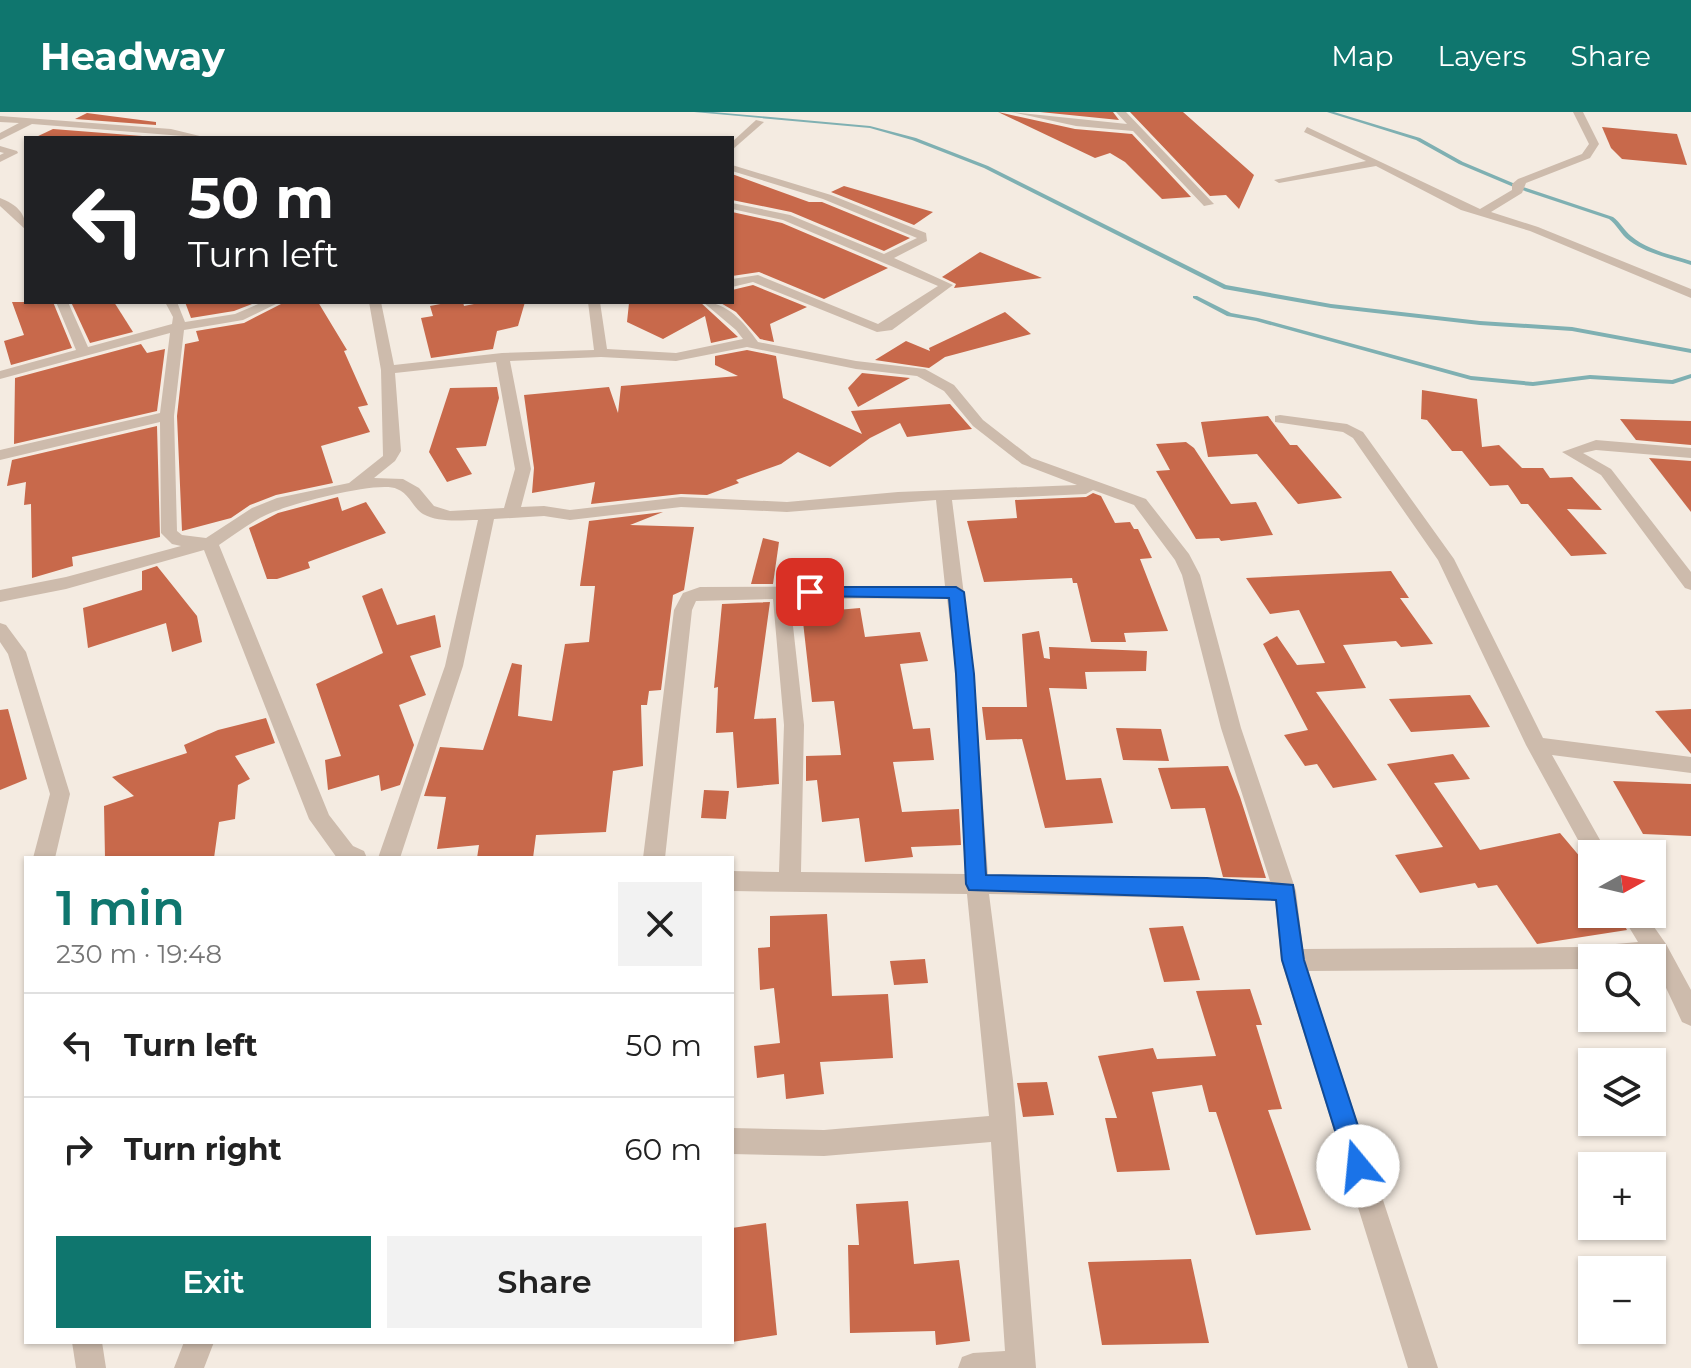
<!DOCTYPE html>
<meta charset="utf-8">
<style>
body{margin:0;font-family:Montserrat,sans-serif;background:#f2f2f2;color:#222;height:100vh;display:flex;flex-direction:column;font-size:30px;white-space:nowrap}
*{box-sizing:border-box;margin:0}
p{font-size:26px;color:#767676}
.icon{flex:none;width:44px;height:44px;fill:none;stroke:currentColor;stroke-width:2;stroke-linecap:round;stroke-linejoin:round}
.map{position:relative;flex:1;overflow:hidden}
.details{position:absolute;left:24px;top:744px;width:710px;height:488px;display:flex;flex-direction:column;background:#fff;border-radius:0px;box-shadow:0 2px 6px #0004}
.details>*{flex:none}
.banner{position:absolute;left:24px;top:24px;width:710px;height:168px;border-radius:0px;box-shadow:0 2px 6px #0004;background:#202124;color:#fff;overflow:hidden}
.needle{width:52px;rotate:82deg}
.controls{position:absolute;left:1578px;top:728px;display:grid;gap:16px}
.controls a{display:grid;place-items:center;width:88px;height:88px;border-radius:0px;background:#fff;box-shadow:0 2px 6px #0004;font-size:40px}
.pin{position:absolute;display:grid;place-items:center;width:68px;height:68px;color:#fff;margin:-34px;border-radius:16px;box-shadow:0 4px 12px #0006}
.me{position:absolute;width:88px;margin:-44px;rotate:343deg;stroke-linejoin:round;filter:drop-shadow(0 0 6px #0008)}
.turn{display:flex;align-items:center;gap:28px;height:168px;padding:0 32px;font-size:36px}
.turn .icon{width:104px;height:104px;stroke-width:2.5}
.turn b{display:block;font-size:56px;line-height:68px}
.round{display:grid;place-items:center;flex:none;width:84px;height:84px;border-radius:0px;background:#f2f2f2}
.overview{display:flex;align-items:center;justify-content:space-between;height:136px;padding:0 32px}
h1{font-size:48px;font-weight:600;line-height:60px;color:#0f766e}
.action{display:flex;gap:16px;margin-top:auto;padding:16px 32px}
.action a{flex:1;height:92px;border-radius:0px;background:#0f766e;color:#fff;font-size:32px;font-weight:600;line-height:92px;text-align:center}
.action a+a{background:#f2f2f2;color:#222}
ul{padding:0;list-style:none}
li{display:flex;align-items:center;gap:24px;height:104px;padding:0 32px;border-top:2px solid #e0e0e0}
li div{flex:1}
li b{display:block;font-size:30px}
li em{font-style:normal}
header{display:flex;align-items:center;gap:48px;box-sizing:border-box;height:112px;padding:0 40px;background:#0f766e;color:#fff}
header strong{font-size:38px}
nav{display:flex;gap:44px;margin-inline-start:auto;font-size:28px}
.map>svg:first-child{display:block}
</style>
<header>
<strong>Headway</strong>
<nav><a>Map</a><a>Layers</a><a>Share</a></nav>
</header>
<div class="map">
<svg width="1691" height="1256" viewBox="0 0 1691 1256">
<rect width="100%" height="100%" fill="#f4ebe1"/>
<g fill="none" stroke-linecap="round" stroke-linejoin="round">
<g fill="#7fb0b2" fill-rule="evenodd">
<path d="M694 0H713L870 14 916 26 988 54 1226 173 1331 192 1480 209 1572 215 1691 237V241L1572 219 1480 213 1331 196 1224 177 984 56 912 28 870 16Z"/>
<path d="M1327 0H1334L1420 26 1463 50 1520 74 1613 105C1620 110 1624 118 1631 124 1647 138 1672 143 1691 149V153C1670 146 1643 141 1626 126 1620 120 1616 112 1609 107L1516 76 1459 52 1416 28Z"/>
<path d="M1193 184H1197L1231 201 1258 206 1471 264 1533 270 1590 263 1672 268 1691 262V266L1673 272 1590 267 1533 274 1471 268 1256 209 1227 204 1193 186Z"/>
</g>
</g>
<g fill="#c8694b">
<path d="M998 0 1075 17 1132 22 1191 85 1162 87 1125 50 1110 41 1095 46Z"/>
<path d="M1040 0H1113L1119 8Z"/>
<path d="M1130 0H1183L1254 63 1239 97 1226 83 1210 84Z"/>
<path d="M87 1 156 10V13L75 7Z"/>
<path d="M1602 15 1677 22 1687 53 1622 47 1611 36Z"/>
<path d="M53 17 155 25V26H34Z"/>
<path d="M732 62 809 90H822L910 126 884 139 791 100 732 88Z"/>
<path d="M844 74 933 100 914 113 831 80Z"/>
<path d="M732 100 782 111 888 156 824 187 759 160 732 164Z"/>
<path d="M980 140 1042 166 954 176 956 172 942 165Z"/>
<path d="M753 173 807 195 770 212 774 230 760 227 736 200 719 190H732V178Z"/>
<path d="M12 190H53L72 236 11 253 4 229 24 223Z"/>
<path d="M71 190H114L133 220 90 231Z"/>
<path d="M185 190H251L252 192 234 199 191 206Z"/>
<path d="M318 190 347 238 344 239 368 293 358 295 370 320 321 334 333 371 276 383 250 393 231 406 182 419 177 304 185 232 199 229 196 219 244 211 283 191Z"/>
<path d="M451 190H463L464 194 484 190H525L518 214 497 219 493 237 431 246 421 206 433 204 430 194Z"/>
<path d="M665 190H700L738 225 711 231 705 204 663 227 627 210 629 191Z"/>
<path d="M1005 200 1031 222 945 245 929 256 875 248 906 229 930 239 929 236Z"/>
<path d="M141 232 147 241 165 237 157 299 14 332 15 266Z"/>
<path d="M747 238 776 244 783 286 862 322 851 299 950 292 972 317 907 325 900 311 870 326 830 355 798 340 781 352 736 368 739 371 707 383 681 382 591 392 595 370 532 381 534 356 524 283 609 275 618 301 621 274 738 264 715 253V244Z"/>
<path d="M862 261 910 266 858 295 848 276Z"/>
<path d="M497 275 499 286 486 334 456 336 472 362 447 370 429 340 450 276Z"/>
<path d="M1422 278 1477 287 1482 335 1499 333 1522 356H1543L1550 366 1572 365 1602 398 1567 397 1607 442 1571 444 1528 392H1521L1508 373 1490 374 1462 339H1452L1427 308 1421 307Z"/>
<path d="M1268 304 1290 333H1297L1342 386 1298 392 1257 342 1208 345 1201 310Z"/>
<path d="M1620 307 1691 309V333L1636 328Z"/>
<path d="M157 314 160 425 72 445 73 454 32 466 31 392 24 393 26 370 7 374 12 348Z"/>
<path d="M1186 330 1194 336 1231 392 1256 390 1273 423 1221 429 1219 426 1196 427 1156 359 1170 358 1156 332Z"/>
<path d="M1649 346 1691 349V400Z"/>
<path d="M1093 381 1101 384 1115 411 1130 410 1134 417H1138L1152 446 1140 447 1168 519 1124 521 1126 530H1091L1077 471H1073L1072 466 984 470 967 409 1017 406 1015 388 1086 385Z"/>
<path d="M338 385 342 399 366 390 386 421 308 450 310 456 277 467H267L249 416 278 401Z"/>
<path d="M663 400 630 413 694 415 684 478 673 483 661 578 649 579 647 593H641L643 654 613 659 606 720 536 723 533 746H477L479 733 437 737 446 685 424 684 440 635 483 638 512 551 522 553 518 604 552 609 565 532 589 530 595 474H580L589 409Z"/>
<path d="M763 426 779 430 773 472H751Z"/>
<path d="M157 454 197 504 202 530 172 540 166 511 88 536 83 496 142 478V459Z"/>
<path d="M1391 459 1409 486H1400L1433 532 1401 535 1396 529 1343 533 1366 576 1316 580 1377 668 1333 676 1317 652 1305 654 1284 623 1308 618 1263 532 1277 524 1297 553 1325 551 1299 498 1270 502 1246 466Z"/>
<path d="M382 476 397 513 435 503 441 535 410 544 426 583 399 593 414 633 400 673 381 679 379 663 328 678 325 648 341 644 316 572 383 541 362 484Z"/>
<path d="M770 490 754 607 776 606 779 672 737 676 733 620 716 621 718 575 714 576 722 492Z"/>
<path d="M860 496 865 525 920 520 928 549 900 552 913 617 930 616 934 648 893 650 902 700 959 697 961 733 911 735 913 745 865 750 859 706 822 710 817 668 806 669V644L841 643 834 589 812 590 802 501Z"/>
<path d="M1039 519 1044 546 1050 547 1049 535 1147 539 1146 559 1085 560 1087 577 1049 576 1066 668 1101 666 1113 711 1045 716 1022 627 986 628 982 595H1027L1022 522Z"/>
<path d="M1470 583 1490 615 1411 620 1389 587Z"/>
<path d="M8 597 27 667 0 678V598Z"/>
<path d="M1691 597V642L1655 599Z"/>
<path d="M266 606 275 631 235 644 250 667 238 673 235 707 219 710 214 746H105L104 694 134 684 112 665 187 641 184 633 218 618Z"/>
<path d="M1116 616 1161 617 1169 649 1123 648Z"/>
<path d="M1453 642 1470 667 1434 671 1480 738 1560 721 1592 759V802H1618L1627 818 1537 832 1497 773 1478 776 1475 771 1420 781 1395 743 1443 735 1387 652Z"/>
<path d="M1228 654 1240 685 1266 766 1223 765 1205 696 1171 697 1158 656Z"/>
<path d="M1613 669 1691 672V724L1643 722Z"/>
<path d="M704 678 729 679 726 707 701 706Z"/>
<path d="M827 802 832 884 888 882 893 946 820 950 824 982 786 987 784 962 757 966 754 934 780 931 774 876 760 878 758 836 770 835V804Z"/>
<path d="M1183 814 1200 868 1164 870 1149 816Z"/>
<path d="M925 847 928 871 894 873 890 849Z"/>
<path d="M1250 877 1262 913H1256L1282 997 1268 998 1311 1118 1256 1123 1216 1000H1209L1202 973 1152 980 1170 1058 1117 1060 1105 1006H1117L1098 944 1153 936 1157 947 1216 944 1196 879Z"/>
<path d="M1047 970 1054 1003 1023 1005 1017 971Z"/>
<path d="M908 1089 914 1152 959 1148 970 1229 936 1233 935 1219 850 1221 848 1133H859L856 1092Z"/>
<path d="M766 1111 777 1223 732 1230V1116Z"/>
<path d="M1191 1147 1209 1231 1102 1233 1088 1150Z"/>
</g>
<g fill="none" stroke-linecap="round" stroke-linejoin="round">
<g fill="#cdbbac" fill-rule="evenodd">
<path d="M1011 0 1127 12 1116 0H1126L1214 92 1204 94 1133 19 1076 14Z"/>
<path d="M1573 0H1583L1599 32 1590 46 1526 71 1522 81 1491 100 1538 115 1691 177V186L1530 119 1461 98 1376 54 1279 71 1274 68 1366 49 1304 20 1307 15 1480 97 1512 78V72L1518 67 1582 42 1589 32Z"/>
<path d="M0 4 171 17 208 26 32 12 0 28V21L19 11 0 10Z"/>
<path d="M756 8 764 10 732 38V30Z"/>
<path d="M0 34 17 39 18 41 0 50V43L4 41 0 40Z"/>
<path d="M732 53 831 83 926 121 927 129 894 146 953 173 892 218 877 220 753 170 732 175V167L758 163 878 212 938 174 783 108 732 97V91L790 103 884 142 917 126 823 87 732 59Z"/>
<path d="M0 86C16 92 26 101 26 118L0 94Z"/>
<path d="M56 190H68L88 235 172 212 173 205 165 190H177L185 210 235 202 263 190H280L243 208 184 218 174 304 177 419 182 423 206 426 252 396 277 386 349 371 383 344 381 258 369 190H381L394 253 502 241 594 238 588 190H600L607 237 676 241 743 227 736 218 703 190C727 190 744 210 758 230L856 249 925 257 954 273 983 308 1032 346 1146 387 1189 442 1200 463 1241 616 1296 779 1303 837 1582 835 1638 830 1621 802H1645L1666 832 1691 878V914L1682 910 1652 846H1592V856L1582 857 1308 859 1438 1256H1408L1281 848 1275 788 989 782 1013 968 1036 1256H958L962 1245 973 1241 1005 1239 991 1030 824 1044 732 1042V1016L824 1018 989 1004 967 782 732 779V759L779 760 784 613 773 487 696 489 692 498 665 746H643L674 498 683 481 700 475 945 474 936 388 787 400 681 395 570 408 544 404 494 407 463 554 400 746H378L445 554 478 408C461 408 439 411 423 402 413 396 410 382 397 377 379 368 286 393 266 403 249 411 234 423 219 433L329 703 353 734 364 739 367 746H337L309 707 204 438 66 477 0 490V478L66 465 181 434 172 432 161 421 160 310 0 348V338L160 301 170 221 0 267V259L76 238ZM747 235 856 257 917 264 944 279 973 314 1022 352 1077 373 898 380 787 390 681 385 570 398 544 394 521 395 531 357 510 249 601 245 676 249ZM496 250 515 357 504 396 450 399 434 394 419 376 403 367 374 366 395 349 401 339 395 261ZM1093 378 1134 393 1175 448 1182 463 1221 616 1270 769 988 763 974 562 952 388 1086 382ZM947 486 956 562 965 762 801 760 804 613 790 487Z"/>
<path d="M1280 303 1347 312 1363 320 1454 447 1543 626 1691 645V661L1552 643 1608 742H1592V749L1589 748 1526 633 1438 448 1353 326 1343 320 1275 310V304Z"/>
<path d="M1596 328 1691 336V346L1596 338 1583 341 1611 357 1691 460V478L1685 476 1601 363 1562 340Z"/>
<path d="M0 511 6 513 26 540 70 682 55 746H33L50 682 8 542 0 530Z"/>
<path d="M72 1230H102L106 1256H76Z"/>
<path d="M184 1230H214L204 1256H174Z"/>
</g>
</g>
<path fill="#1a73e8" stroke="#114b97" stroke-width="2" d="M810 475H956L964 480 974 562 986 763 1207 766 1293 773 1304 848 1371 1054 1367 1063 1358 1066 1350 1063 1346 1054 1282 848 1276 788 969 778 966 772 956 562 949 486 805 484V476Z"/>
</svg>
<div class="controls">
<a><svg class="needle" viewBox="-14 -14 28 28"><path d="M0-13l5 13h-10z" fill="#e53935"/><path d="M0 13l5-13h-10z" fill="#767676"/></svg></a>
<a><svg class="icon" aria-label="search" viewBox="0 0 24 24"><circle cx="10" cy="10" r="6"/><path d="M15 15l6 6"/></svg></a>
<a><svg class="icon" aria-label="layers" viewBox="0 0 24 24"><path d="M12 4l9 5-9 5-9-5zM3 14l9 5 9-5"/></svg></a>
<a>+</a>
<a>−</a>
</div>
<div class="pin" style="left:810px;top:480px;background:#d93025"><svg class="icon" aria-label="arrive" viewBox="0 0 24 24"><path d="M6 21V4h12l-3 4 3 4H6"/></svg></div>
<svg class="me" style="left:1358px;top:1054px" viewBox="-20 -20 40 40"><circle r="19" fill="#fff"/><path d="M0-13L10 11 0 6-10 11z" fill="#1a73e8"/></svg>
<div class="banner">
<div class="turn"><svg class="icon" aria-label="left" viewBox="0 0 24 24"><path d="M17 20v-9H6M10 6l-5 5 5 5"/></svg><div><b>50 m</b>Turn left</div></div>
</div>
<section class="details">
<div class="overview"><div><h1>1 min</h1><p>230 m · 19:48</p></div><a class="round"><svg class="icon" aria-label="close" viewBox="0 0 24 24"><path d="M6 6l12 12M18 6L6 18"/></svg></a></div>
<ul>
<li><svg class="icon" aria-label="left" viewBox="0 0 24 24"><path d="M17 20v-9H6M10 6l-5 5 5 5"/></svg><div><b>Turn left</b></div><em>50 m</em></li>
<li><svg class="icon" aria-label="right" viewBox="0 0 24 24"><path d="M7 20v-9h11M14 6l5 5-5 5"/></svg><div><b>Turn right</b></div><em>60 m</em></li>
</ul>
<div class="action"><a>Exit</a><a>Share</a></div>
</section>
</div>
